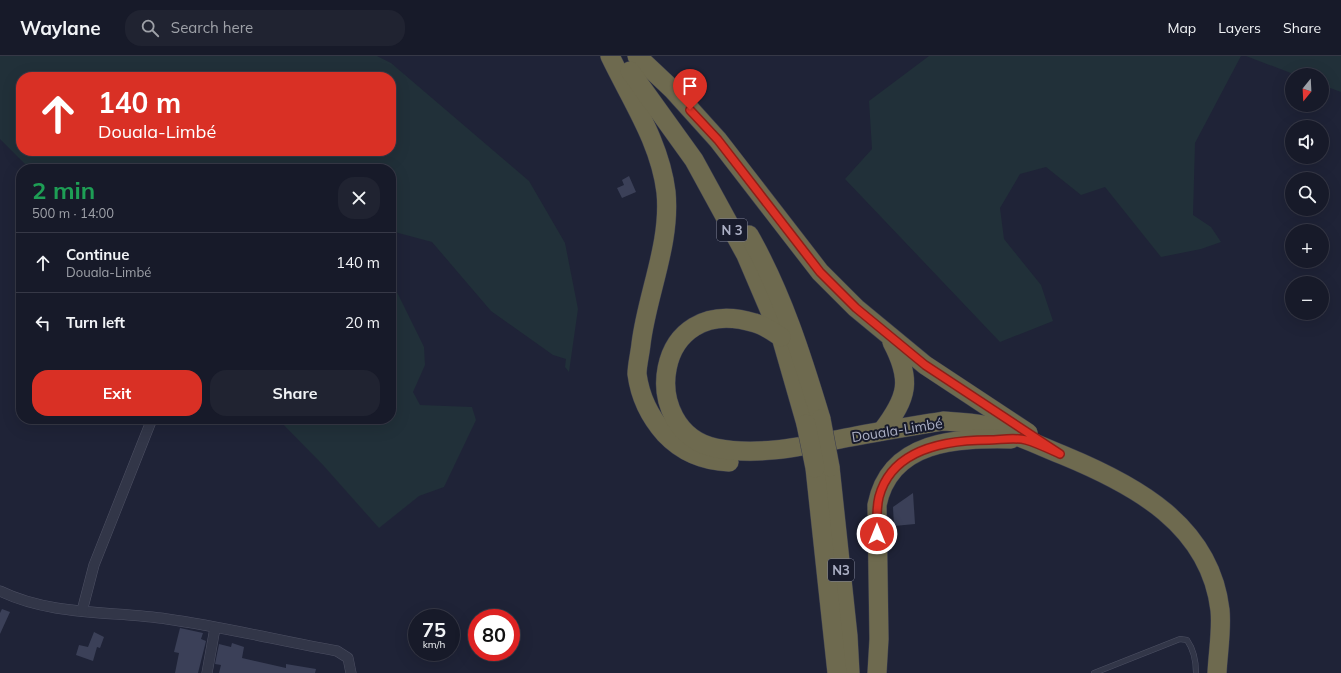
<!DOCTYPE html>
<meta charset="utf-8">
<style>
body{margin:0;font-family:Mulish,sans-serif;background:#202331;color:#f1f3f6;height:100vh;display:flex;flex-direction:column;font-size:15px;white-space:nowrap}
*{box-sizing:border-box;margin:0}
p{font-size:13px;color:#9ea1a8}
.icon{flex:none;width:22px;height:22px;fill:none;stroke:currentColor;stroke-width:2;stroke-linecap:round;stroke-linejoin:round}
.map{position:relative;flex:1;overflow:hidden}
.sheet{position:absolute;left:16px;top:108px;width:380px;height:260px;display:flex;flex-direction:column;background:#171a29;border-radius:16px;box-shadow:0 4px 16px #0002,0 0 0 1px #363846}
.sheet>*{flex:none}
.banner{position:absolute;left:16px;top:16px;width:380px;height:84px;border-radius:16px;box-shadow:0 4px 16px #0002,0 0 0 1px #363846;background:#d93025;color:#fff;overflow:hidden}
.needle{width:26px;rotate:198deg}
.fabs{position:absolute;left:1285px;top:12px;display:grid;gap:8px}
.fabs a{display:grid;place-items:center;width:44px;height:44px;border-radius:50%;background:#171a29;box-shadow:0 4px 16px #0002,0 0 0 1px #363846;font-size:20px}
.speed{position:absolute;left:408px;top:553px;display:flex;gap:8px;font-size:20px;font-weight:700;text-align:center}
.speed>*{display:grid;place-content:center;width:52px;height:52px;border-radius:50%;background:#171a29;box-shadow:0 4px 16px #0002,0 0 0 1px #363846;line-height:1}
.speed small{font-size:10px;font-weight:400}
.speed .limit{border:6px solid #d22;background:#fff;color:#111}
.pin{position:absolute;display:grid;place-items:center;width:34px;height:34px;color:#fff;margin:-41px -17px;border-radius:50% 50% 50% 0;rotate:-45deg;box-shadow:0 0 4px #0007}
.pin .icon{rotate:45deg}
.me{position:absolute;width:44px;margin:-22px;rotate:0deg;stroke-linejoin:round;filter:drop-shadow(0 0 3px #0008)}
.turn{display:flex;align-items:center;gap:14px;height:84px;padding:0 16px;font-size:18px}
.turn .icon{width:52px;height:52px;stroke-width:2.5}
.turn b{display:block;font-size:28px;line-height:34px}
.round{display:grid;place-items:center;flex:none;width:42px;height:42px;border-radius:16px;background:#202331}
.overview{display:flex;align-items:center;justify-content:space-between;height:68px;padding:0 16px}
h1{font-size:24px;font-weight:700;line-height:30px;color:#1e9e55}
.action{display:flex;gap:8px;margin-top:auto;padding:8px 16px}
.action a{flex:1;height:46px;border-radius:16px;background:#d93025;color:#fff;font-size:16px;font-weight:700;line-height:46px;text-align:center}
.action a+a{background:#202331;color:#f1f3f6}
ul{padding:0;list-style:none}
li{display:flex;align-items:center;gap:12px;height:60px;padding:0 16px;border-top:1px solid #363846}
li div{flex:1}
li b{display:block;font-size:15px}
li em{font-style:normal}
header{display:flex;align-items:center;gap:24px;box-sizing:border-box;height:56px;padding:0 20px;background:#171a29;border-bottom:1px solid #363846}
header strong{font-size:19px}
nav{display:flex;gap:22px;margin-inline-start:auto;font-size:14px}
.search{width:280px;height:36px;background:#202331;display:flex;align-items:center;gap:10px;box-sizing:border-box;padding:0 14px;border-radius:16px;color:#9ea1a8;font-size:15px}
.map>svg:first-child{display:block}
</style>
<header>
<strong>Waylane</strong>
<div class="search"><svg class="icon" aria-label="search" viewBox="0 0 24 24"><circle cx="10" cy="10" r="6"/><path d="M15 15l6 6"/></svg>Search here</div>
<nav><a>Map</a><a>Layers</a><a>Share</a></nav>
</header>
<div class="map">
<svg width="1341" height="617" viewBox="0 0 1341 617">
<rect width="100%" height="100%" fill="#1f2337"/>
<g fill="#213039" fill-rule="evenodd">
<path d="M0 0H377L391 7 529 125 565 187 578 253 569 316 565 311 566 303 553 299 491 255 432 186 391 175V113H30L0 83ZM21 21H391V95H21Z"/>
<path d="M929 0H1241L1195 87 1193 159 1211 171 1221 186 1201 193 1161 201 1105 131 1081 139 1046 111 1020 118 1000 152 1004 183 1041 229 1053 265 1000 286 845 123 872 93 869 45Z"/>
<path d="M1246 0H1341V36L1322 29V19H1296Z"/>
<path d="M391 224 424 291 425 309 413 336 420 349 472 351 476 364 444 431 419 440 379 472 323 409 278 363H391Z"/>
</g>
<g fill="#3b4058">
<path d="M629 120 636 136 622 142 617 132 624 129 622 124Z"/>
<path d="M913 437 915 468 894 470 893 451Z"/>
<path d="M2 553 10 556 0 578V557Z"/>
<path d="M180 572 203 577 201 583 206 585 198 617H175L179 597 174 596Z"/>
<path d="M94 576 104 581 100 592 97 591 93 605 76 599 79 589 88 591Z"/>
<path d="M232 587 244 591 242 602 286 612V608L316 613 315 617H219L221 609 215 608 219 588 231 591Z"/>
</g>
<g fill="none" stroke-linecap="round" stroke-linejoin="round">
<defs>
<path id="lane" d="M1094 617 1180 583 1187 584C1194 594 1196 605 1196 617"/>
<g id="street">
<path d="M0 535C51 560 112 555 167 563 224 571 281 585 337 595L348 602 351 617"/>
<path d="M82 555 94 509 152 363"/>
<path d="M207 617 215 572"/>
</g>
<g id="highway">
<path d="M610 0C631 44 660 86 666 136 671 188 647 238 641 288 640 298 637 309 637 318 640 341 650 361 665 378 682 396 704 405 729 406"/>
<path d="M637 0 672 33 718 84 820 216 856 252 925 309 1028 377"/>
<path d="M630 15 694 104 746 199 781 281 806 368"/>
<path d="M749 179C782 237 802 300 821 363"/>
<path d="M781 281C773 276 764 269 755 267 652 235 637 376 716 392 760 401 808 389 851 381 882 375 913 370 943 365 956 366 970 366 983 369 1011 376 1038 389 1065 400 1135 429 1210 469 1220 554 1222 574 1218 596 1217 617"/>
<path d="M882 375C908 341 912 324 892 286"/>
<path d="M830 411 848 580 850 617"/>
<path d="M815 412 837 617"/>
<path d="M877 617 879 583 877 449C890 384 957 382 1011 383"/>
</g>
</defs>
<use href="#lane" stroke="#4d5063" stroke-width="6"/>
<use href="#street" stroke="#4d5063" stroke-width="11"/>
<use href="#highway" stroke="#3a3d4f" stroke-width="20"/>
<use href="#lane" stroke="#323648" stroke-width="5"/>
<use href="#street" stroke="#323648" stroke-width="10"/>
<use href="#highway" stroke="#6e6a4f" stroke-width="19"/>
<defs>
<g id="highway-bridge">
<path d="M821 363 830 411"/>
<path d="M806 368 815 412"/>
</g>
</defs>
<use href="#highway-bridge" stroke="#3a3d4f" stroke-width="20" stroke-linecap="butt"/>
<use href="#highway-bridge" stroke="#6e6a4f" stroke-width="19"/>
</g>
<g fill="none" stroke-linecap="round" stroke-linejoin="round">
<defs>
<path id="route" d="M690 54 718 84 820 216 856 252 925 309 1060 398C1049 393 1037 387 1026 384 1014 381 1000 384 989 384 946 384 892 392 879 441 876 453 877 466 877 478"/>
</defs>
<use href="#route" stroke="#8d1f18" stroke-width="10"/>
<use href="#route" stroke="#d93025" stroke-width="7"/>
</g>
<g text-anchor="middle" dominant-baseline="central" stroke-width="4" stroke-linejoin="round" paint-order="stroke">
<g fill="#181b2c" stroke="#808397" stroke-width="1">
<rect x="717" y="163" width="30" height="22" rx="3"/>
<rect x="828" y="503" width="26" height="22" rx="3"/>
</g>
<g font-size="13" font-weight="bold" fill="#acb0c5">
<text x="732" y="174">N 3</text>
<text x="841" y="514">N3</text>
</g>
<g font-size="14" fill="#acb0c5" stroke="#181b2c">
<text transform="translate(897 374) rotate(-9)">Douala-Limbé</text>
</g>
</g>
</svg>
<div class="fabs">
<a><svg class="needle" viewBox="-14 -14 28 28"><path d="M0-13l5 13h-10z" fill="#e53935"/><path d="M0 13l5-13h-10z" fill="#9ea1a8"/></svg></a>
<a><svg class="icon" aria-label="sound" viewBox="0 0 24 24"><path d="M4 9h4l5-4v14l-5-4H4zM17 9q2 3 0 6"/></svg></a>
<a><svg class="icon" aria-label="search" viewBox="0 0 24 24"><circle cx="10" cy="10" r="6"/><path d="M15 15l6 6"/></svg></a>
<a>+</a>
<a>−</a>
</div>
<div class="speed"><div>75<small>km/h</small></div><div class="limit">80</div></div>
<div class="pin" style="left:690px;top:54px;background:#d93025"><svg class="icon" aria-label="arrive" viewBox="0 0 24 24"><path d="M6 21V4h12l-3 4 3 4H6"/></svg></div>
<svg class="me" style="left:877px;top:478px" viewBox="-20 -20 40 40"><circle r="17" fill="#d93025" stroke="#fff" stroke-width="3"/><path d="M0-11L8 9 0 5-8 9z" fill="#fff"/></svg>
<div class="banner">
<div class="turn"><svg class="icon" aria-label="ahead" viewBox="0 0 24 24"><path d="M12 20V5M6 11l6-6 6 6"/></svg><div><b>140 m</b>Douala-Limbé</div></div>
</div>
<section class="sheet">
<div class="overview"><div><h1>2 min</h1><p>500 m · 14:00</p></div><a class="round"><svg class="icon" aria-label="close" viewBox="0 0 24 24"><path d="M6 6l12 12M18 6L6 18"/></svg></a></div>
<ul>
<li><svg class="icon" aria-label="ahead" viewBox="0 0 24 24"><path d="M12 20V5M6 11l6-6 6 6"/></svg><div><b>Continue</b><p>Douala-Limbé</p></div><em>140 m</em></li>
<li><svg class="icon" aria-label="left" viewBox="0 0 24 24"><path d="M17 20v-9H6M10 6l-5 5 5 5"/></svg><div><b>Turn left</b></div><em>20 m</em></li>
</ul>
<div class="action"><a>Exit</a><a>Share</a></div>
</section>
</div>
